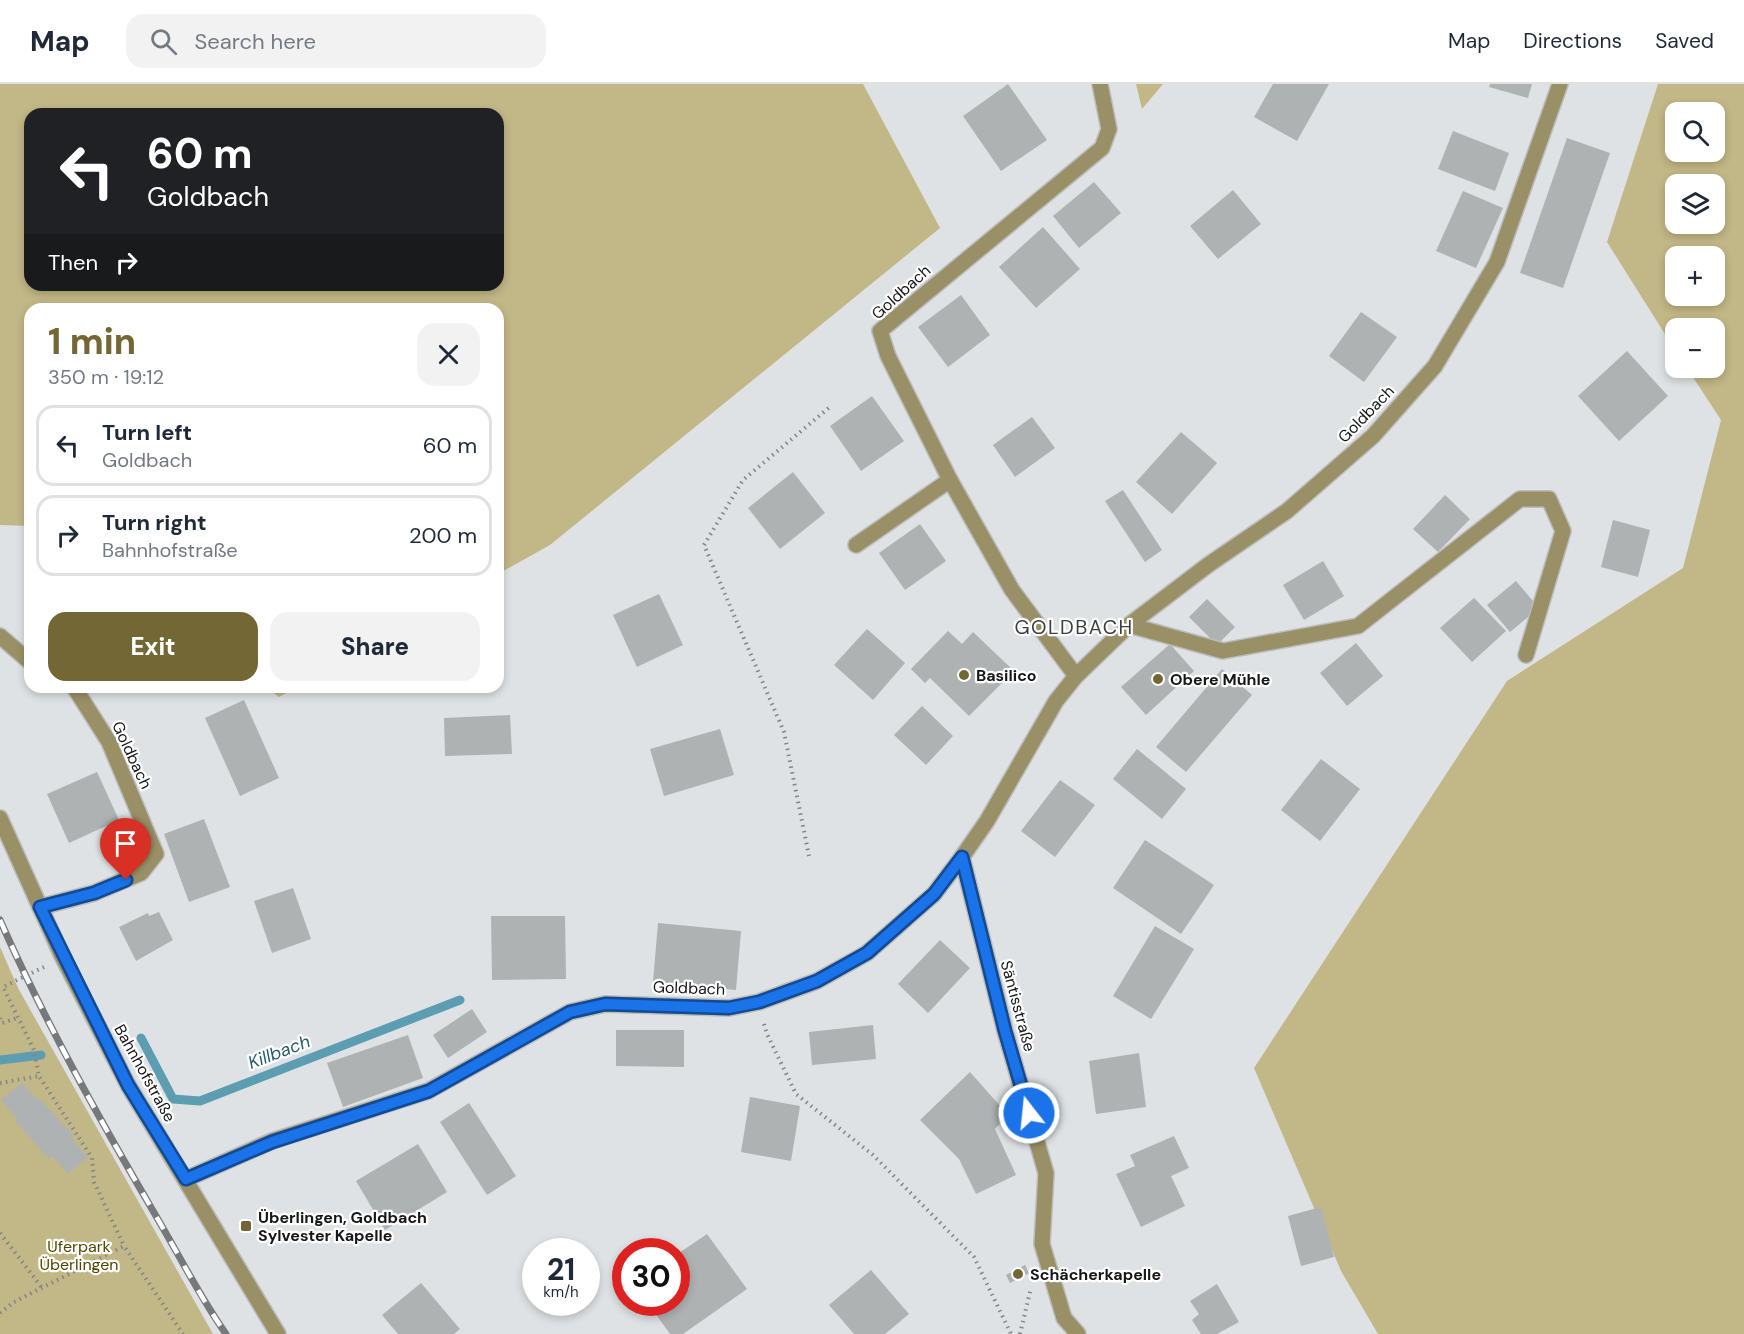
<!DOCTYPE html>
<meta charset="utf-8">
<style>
body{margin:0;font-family:"DM Sans",sans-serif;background:#f2f2f3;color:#1f2937;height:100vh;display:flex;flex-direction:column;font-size:22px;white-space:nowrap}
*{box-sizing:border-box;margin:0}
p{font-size:20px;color:#747a83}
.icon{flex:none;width:33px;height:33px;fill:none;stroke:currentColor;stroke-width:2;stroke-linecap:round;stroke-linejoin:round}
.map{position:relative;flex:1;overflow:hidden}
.drawer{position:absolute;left:24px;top:219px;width:480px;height:390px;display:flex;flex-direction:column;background:#fff;border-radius:18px;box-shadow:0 3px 9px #0003}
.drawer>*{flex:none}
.top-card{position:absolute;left:24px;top:24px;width:480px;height:183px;border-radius:18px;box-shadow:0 3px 9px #0003;background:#202124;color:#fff;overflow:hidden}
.tools{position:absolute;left:1665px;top:18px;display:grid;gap:12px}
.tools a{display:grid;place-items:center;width:60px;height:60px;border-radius:12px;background:#fff;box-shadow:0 3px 9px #0003;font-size:30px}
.speed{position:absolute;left:522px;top:1154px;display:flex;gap:12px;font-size:30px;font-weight:700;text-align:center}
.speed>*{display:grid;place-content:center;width:78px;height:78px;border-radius:50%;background:#fff;box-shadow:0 3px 9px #0003;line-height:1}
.speed small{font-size:15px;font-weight:400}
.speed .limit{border:9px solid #d22;background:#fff;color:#111}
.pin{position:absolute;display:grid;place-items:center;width:51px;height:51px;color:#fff;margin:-62px -26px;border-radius:50% 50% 50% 0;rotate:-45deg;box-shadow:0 0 6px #0007}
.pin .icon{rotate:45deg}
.me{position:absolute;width:66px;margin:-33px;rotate:344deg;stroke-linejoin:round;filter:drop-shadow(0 0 4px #0008)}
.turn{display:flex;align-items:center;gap:21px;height:126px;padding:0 24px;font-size:27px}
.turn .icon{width:78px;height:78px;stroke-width:2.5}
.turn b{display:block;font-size:42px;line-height:51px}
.then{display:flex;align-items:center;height:57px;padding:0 24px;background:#0003;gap:12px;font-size:22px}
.round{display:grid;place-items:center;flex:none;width:63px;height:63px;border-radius:18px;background:#f2f2f3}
.overview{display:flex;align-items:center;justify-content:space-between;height:102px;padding:0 24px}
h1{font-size:36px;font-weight:800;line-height:45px;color:#736835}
.action{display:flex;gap:12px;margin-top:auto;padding:12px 24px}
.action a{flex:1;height:69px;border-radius:18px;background:#736835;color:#fff;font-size:24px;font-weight:800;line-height:69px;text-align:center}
.action a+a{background:#f2f2f3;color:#1f2937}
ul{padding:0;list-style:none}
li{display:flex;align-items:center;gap:18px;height:81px;margin:0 12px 9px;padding:0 12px;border:3px solid #e0e1e3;border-radius:18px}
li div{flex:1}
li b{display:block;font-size:22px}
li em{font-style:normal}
header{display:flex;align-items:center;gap:36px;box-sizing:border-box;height:84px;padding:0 30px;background:#fff;border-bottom:2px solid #e0e1e3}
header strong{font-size:28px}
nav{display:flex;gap:33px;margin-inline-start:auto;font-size:21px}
.search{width:420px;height:54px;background:#f2f2f3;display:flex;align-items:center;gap:15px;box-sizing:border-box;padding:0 21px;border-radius:18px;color:#747a83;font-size:22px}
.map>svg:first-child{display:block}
</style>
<header>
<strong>Map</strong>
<div class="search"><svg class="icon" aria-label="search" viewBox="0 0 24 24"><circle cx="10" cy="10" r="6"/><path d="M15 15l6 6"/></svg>Search here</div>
<nav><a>Map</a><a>Directions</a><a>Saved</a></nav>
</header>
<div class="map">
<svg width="1744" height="1250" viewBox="0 0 1744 1250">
<rect width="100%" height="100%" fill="#dfe2e4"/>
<g fill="#c2b786" fill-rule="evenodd">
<path d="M0 0H863L940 144 550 461 498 490V225H30V442L0 441ZM30 30H498V201H30Z"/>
<path d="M1136 0H1163L1142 25Z"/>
<path d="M1658 0H1744V1250H1378L1341 1187 1254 984 1507 597 1683 484 1721 336 1687 284H1714V244H1676L1675 266 1607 158ZM1676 28H1714V68H1676ZM1676 100H1714V140H1676ZM1676 172H1714V212H1676Z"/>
<path d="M266 603H297L279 613Z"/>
<path d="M0 863 18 904 213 1250H0Z"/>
</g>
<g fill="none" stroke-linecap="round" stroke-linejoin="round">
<g stroke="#5c9db2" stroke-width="9">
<path d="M141 954 173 1015 200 1017 460 916"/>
<path d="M0 976 41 971"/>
</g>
</g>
<g fill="#aeb2b3">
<path d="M1008 0 1047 56 1001 87 963 32Z"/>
<path d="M1273 0H1329L1297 57 1254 33Z"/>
<path d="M1490 0H1532L1528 14 1489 3Z"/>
<path d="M1453 47 1509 69 1495 107 1438 85Z"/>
<path d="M1567 54 1610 69 1563 204 1520 189Z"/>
<path d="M1094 98 1121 129 1079 164 1053 132Z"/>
<path d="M1233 106 1261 140 1218 175 1190 142Z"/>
<path d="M1463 107 1503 124 1476 184 1436 167Z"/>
<path d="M1043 143 1080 185 1036 224 999 183Z"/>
<path d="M961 211 990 251 948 283 918 243Z"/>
<path d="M1361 228 1397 253 1364 298 1329 272Z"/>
<path d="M1627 267 1668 312 1619 357 1578 312Z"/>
<path d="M872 312 904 357 861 387 830 342Z"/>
<path d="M1032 333 1055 364 1015 393 993 361Z"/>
<path d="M1181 348 1217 379 1172 430 1136 398Z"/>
<path d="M793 388 825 429 780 465 748 424Z"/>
<path d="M1123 406 1162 466 1145 478 1105 417Z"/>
<path d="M1445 411 1470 435 1438 468 1413 445Z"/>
<path d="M1613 436 1650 446 1638 493 1601 483Z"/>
<path d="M920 440 946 477 905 506 879 469Z"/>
<path d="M1323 477 1344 512 1304 536 1283 501Z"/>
<path d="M1516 497 1539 524 1510 548 1487 521Z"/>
<path d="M659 510 683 561 637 583 613 531Z"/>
<path d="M1474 514 1506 547 1472 578 1440 544Z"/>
<path d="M1207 515 1235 543 1217 561 1189 533Z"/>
<path d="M867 545 905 579 873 616 834 581Z"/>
<path d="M948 547 962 560 973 548 1014 587 969 632 930 594 925 599 911 585Z"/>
<path d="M1356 559 1383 592 1347 622 1320 589Z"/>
<path d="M1170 560 1194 587 1146 631 1121 603Z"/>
<path d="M1222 585 1252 611 1186 688 1156 663Z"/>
<path d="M244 616 279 694 240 712 205 634Z"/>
<path d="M922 622 953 652 926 681 894 651Z"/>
<path d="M510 631 512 670 445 672 444 634Z"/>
<path d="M720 645 734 691 664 712 650 665Z"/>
<path d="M1137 665 1186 705 1162 735 1113 695Z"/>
<path d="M1321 675 1360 705 1320 757 1281 726Z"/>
<path d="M97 688 119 736 69 759 47 710Z"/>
<path d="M1060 696 1095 721 1055 773 1021 747Z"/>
<path d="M204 735 230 803 189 818 164 750Z"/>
<path d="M1145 756 1214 801 1181 850 1113 804Z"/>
<path d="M293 804 311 855 272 869 254 817Z"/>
<path d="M159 828 173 856 136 877 119 843 148 829 149 832Z"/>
<path d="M491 832H565L566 895 492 896Z"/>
<path d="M658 839 741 847 736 906 653 898Z"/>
<path d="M1155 842 1194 865 1151 935 1113 912Z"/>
<path d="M940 856 970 884 928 929 898 900Z"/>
<path d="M472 925 487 948 448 974 433 951Z"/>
<path d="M873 941 876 975 812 981 809 948Z"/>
<path d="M616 946H684V983L616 982Z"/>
<path d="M408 951 423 994 343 1023 327 979Z"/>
<path d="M1139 969 1146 1023 1096 1030 1089 977Z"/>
<path d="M970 988 1008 1031 995 1045 1016 1091 976 1110 959 1075 920 1036Z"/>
<path d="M22 999 38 1016 40 1015 74 1052 72 1055 88 1073 68 1090 52 1072 49 1075 15 1037 17 1035 1 1016Z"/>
<path d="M750 1013 800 1022 791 1077 741 1068Z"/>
<path d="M469 1019 516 1092 487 1111 440 1038Z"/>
<path d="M1174 1052 1189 1084 1171 1092 1185 1122 1141 1143 1116 1090 1135 1082 1130 1071Z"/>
<path d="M418 1060 447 1108 385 1146 356 1097Z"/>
<path d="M1321 1123 1334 1173 1301 1182 1288 1132Z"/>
<path d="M707 1150 747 1205 683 1250H670L647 1218H676V1171Z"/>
<path d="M1025 1181 1029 1189 1010 1199 1006 1191Z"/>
<path d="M871 1186 909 1230 885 1250H854L829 1221Z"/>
<path d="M421 1199 460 1245 454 1250H398L382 1231Z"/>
<path d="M1217 1200 1239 1238 1217 1250H1201L1192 1236 1199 1230 1190 1217Z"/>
</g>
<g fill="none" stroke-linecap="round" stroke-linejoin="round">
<defs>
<g id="service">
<path d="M1129 541 1223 567 1358 542 1520 415H1549L1563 447 1526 571"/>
<path d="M0 552 30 578"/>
<path d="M40 823 94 809 141 789 156 770 109 658 74 603"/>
</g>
<g id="minor">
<path d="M856 461 950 396"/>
<path d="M1076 592 1012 506 950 396 888 272 880 247 1102 64 1109 45 1100 0"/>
<path d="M962 773 1005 947 1046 1089 1042 1160 1064 1234 1078 1250"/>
</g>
<g id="tertiary">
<path d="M0 734 62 872 128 1001 278 1250"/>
<path d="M186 1095 272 1057 428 1007 570 928 605 920 729 924 759 918 817 897 867 869 934 810 962 773 987 737 1056 617 1076 592 1129 541 1208 481 1287 427 1373 352 1435 282 1497 178 1560 0"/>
</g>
</defs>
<use href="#service" stroke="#bbbdbf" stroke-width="18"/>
<use href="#minor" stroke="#bbbdbf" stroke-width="18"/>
<use href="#tertiary" stroke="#bbbdbf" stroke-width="18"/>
<g stroke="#838587" stroke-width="4" stroke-dasharray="1.5 4.5" stroke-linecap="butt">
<path d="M809 772 784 648 704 461 743 396 831 322"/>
<path d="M44 883 3 903 34 966 39 992 92 1074 94 1098 124 1162"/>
<path d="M0 934 2 939 17 934"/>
<path d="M764 940 767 950 796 1010 873 1071 974 1173 1011 1250"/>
<path d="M0 999 39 992"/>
<path d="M0 1149 43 1205"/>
<path d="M0 1229 14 1218 124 1162 183 1250"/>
<path d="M1020 1250 1031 1204"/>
</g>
<use href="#service" stroke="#9a9066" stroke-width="15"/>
<use href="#minor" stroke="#9a9066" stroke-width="15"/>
<use href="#tertiary" stroke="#9a9066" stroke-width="15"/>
<defs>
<path id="rail" d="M0 836C45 938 100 1036 156 1132 179 1171 200 1213 226 1250"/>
</defs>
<use href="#rail" stroke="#76787a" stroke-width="7"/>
<use href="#rail" stroke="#fff" stroke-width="4.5" stroke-dasharray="14" stroke-linecap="butt"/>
</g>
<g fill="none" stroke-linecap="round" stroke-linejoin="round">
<defs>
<path id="route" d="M126 796 94 809 40 823 128 1001 186 1095 272 1058 429 1007 570 928 605 920 729 924 759 918 817 897 867 869 934 810 962 773 1005 947 1029 1029"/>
</defs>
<use href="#route" stroke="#114b97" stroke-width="15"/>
<use href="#route" stroke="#1a73e8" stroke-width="10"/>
</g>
<g fill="#736835" stroke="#fff" stroke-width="2">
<circle cx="964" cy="591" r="6"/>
<circle cx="1158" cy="595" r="6"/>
<rect x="240" y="1136" width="12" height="12" rx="3"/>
<circle cx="1018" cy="1190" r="6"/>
</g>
<g text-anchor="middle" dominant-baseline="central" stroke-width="4.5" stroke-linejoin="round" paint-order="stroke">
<g font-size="16" fill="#161718" stroke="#fff">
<text transform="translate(901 208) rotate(-42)">Goldbach</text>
<text transform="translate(1366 330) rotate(-46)">Goldbach</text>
<text transform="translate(132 671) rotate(65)">Goldbach</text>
<text transform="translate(689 904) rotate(2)">Goldbach</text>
<text transform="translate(1018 922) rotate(75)">Säntisstraße</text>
<text transform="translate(145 989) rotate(61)">Bahnhofstraße</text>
</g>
<g font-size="16" font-weight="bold" fill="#161718" stroke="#fff" text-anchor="start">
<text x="976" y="591">Basilico</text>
<text x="1170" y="595">Obere Mühle</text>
<text x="258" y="1133">Überlingen, Goldbach<tspan x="258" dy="18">Sylvester Kapelle</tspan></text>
<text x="1030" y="1190">Schächerkapelle</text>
</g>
<g font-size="16" fill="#524500" stroke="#fff">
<text x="79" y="1162">Uferpark<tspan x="79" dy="18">Überlingen</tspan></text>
</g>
<g font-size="18" font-style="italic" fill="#265c6c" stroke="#fff">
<text transform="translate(279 968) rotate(-21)">Killbach</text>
</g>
<g font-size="20" letter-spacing="1.5" fill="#3c3f40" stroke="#fff">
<text x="1074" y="543">GOLDBACH</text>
</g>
</g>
</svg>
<div class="tools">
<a><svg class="icon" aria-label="search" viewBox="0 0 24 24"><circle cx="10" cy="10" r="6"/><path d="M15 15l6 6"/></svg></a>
<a><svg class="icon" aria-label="layers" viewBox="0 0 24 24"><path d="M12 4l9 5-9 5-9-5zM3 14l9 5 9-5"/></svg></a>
<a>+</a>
<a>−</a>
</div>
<div class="speed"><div>21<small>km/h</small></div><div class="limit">30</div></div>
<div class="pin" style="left:126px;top:796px;background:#d93025"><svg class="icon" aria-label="arrive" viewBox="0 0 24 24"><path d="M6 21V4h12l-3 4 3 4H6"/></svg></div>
<svg class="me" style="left:1029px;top:1029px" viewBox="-20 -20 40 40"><circle r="17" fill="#1a73e8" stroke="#fff" stroke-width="3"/><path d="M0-11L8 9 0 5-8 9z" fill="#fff"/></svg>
<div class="top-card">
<div class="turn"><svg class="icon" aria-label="left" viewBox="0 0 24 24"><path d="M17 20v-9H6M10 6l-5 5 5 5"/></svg><div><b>60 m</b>Goldbach</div></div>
<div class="then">Then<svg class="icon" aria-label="right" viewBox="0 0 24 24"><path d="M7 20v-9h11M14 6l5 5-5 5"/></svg></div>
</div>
<section class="drawer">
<div class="overview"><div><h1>1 min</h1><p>350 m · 19:12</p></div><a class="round"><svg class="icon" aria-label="close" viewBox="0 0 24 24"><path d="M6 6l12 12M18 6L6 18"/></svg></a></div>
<ul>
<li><svg class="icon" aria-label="left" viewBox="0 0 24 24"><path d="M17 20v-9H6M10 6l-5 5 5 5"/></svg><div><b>Turn left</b><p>Goldbach</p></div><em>60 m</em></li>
<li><svg class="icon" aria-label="right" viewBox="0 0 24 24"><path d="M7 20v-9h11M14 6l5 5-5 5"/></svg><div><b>Turn right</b><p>Bahnhofstraße</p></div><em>200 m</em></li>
</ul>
<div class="action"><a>Exit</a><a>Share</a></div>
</section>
</div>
